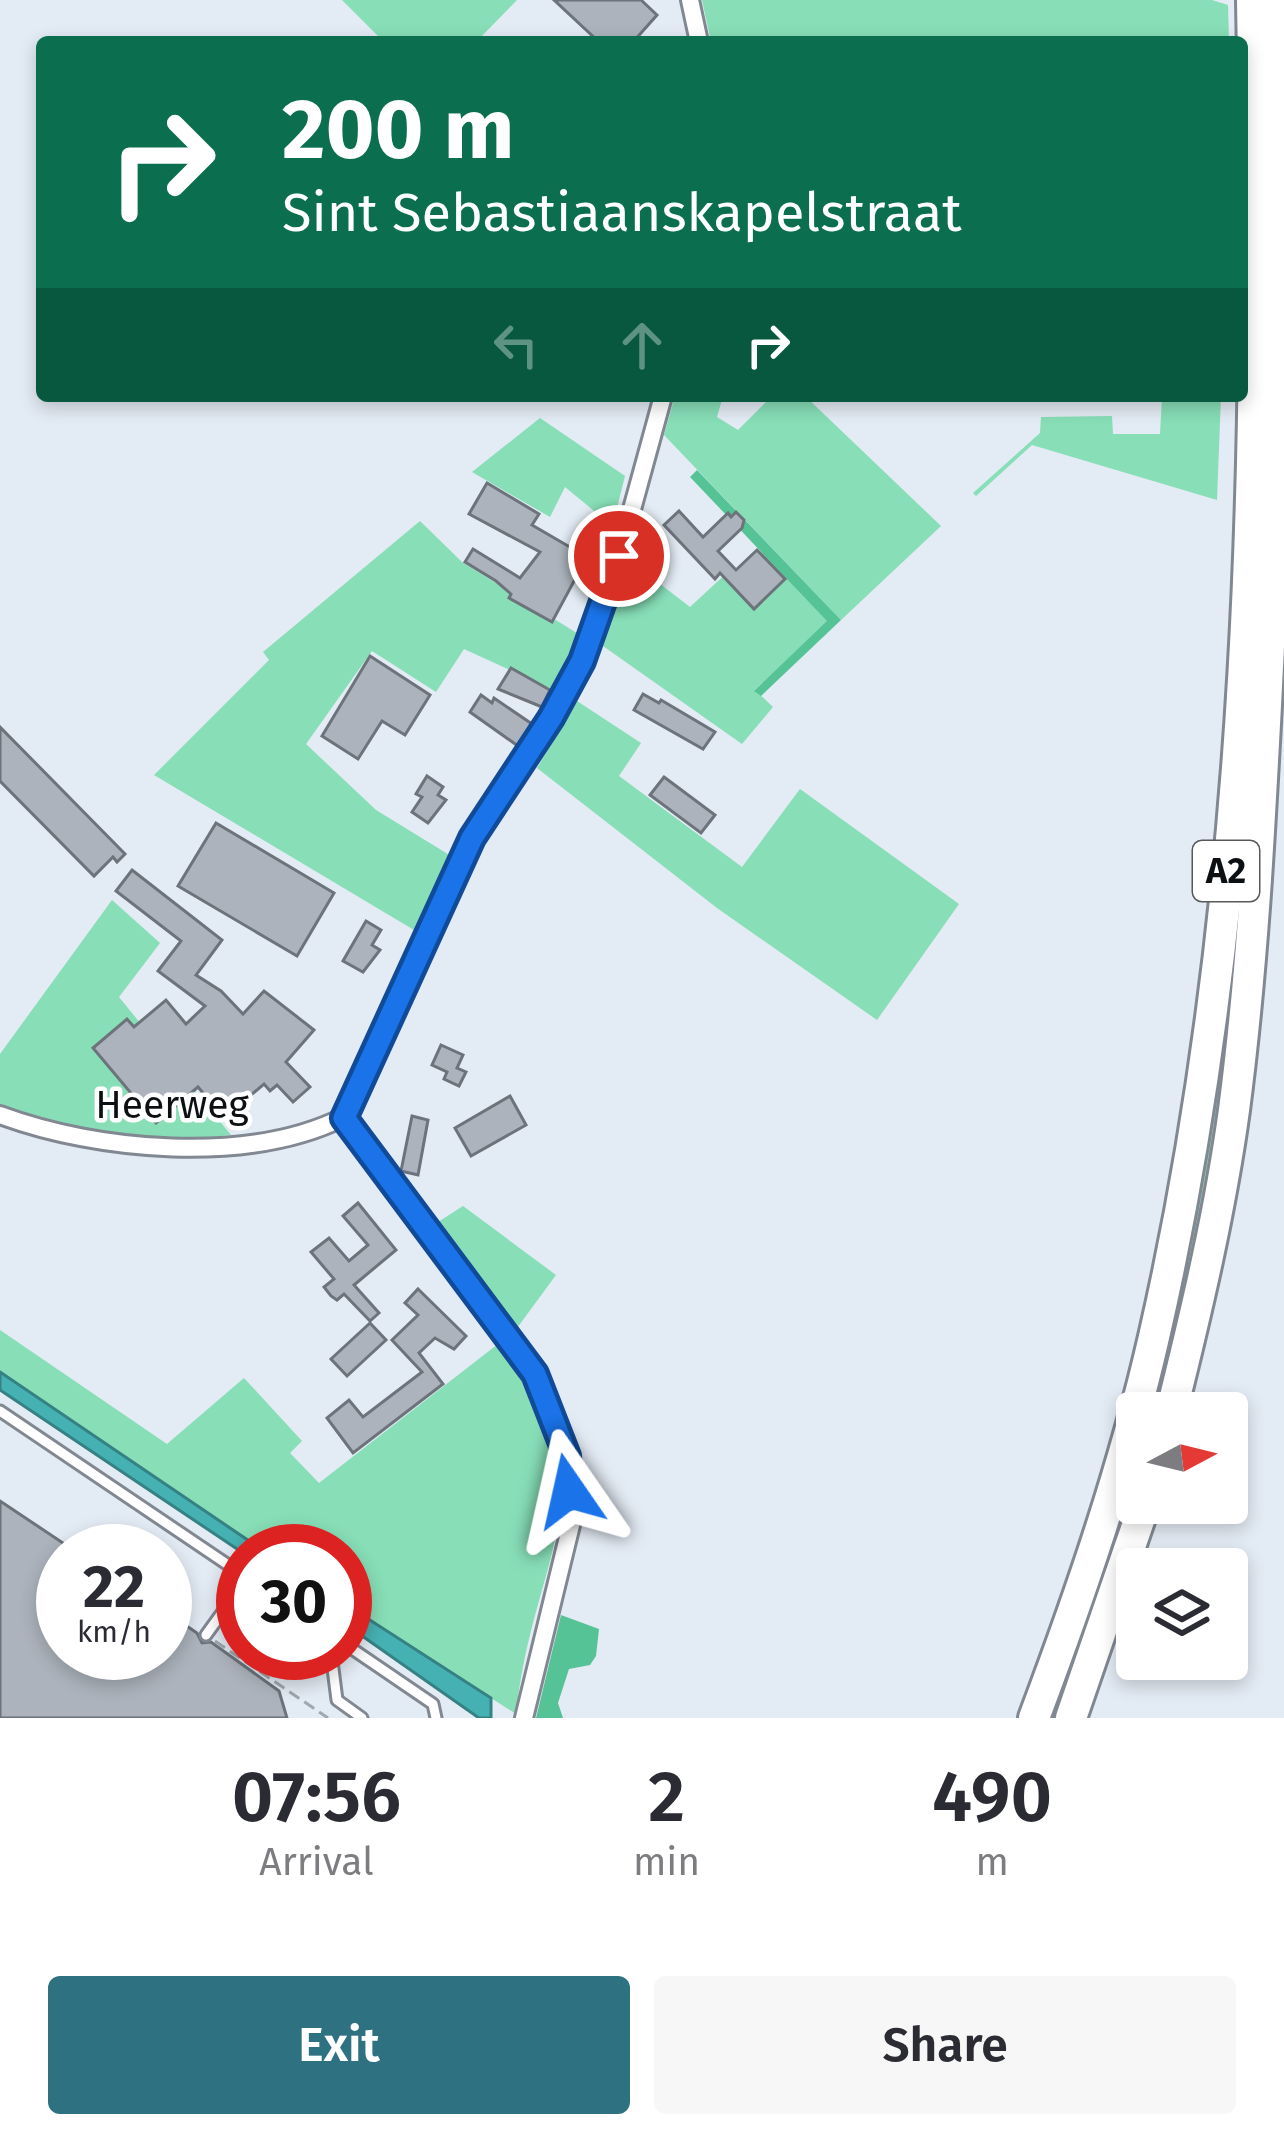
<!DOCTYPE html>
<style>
body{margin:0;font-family:"Fira Sans",sans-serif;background:#f7f7f7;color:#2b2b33;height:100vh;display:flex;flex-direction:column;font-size:45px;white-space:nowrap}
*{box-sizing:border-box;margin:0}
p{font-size:39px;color:#7c7c81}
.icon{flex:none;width:66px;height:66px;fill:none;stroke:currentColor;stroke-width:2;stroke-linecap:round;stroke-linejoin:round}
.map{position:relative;height:1718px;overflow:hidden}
.panel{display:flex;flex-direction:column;background:#fff;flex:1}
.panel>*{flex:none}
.top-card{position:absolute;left:36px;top:36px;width:1212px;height:366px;border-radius:12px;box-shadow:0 6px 18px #0003;background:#0b6e4f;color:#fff;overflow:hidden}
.needle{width:78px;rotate:83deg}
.buttons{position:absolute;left:1116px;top:1392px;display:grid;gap:24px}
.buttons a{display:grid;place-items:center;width:132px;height:132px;border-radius:12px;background:#fff;box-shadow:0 6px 18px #0003;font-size:60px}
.speed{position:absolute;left:36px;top:1524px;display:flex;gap:24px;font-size:60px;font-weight:700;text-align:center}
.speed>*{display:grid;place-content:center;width:156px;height:156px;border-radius:50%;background:#fff;box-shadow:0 6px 18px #0003;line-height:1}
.speed small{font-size:30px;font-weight:400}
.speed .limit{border:18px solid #d22;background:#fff;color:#111}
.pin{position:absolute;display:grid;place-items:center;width:102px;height:102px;color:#fff;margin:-51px;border:6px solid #fff;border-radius:50%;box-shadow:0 3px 12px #0007}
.me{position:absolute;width:132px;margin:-66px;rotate:349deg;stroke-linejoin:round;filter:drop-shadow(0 0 9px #0008)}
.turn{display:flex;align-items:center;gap:42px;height:252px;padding:0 48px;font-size:54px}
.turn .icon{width:156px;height:156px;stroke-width:2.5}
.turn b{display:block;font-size:84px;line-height:102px}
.lanes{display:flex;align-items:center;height:114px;padding:0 48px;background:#0003;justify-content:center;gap:60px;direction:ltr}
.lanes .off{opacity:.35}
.eta{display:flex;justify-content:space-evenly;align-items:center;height:204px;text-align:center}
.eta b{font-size:72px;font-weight:600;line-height:84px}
.action{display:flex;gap:24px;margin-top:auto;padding:24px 48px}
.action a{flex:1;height:138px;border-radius:12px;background:#2e7282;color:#fff;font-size:48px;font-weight:600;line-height:138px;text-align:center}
.action a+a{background:#f7f7f7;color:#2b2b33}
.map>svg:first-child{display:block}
</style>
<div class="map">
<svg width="1284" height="1718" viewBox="0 0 1284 1718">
<rect width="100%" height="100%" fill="#e3ebf4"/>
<g fill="#87deb7">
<path d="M342 0H517L476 42H384Z"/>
<path d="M702 0H1212L1228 5 1229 42H711Z"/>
<path d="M675 396H723L717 417 738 430 772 396H805L941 526 841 620 664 435Z"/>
<path d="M1162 396H1221L1217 500 1032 445 976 496 973 493 1040 433 1041 417 1112 416 1113 434H1160Z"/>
<path d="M540 418 625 476 610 536 593 510 565 487 550 517 472 472Z"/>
<path d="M420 521 462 562 580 635 554 690 464 649 436 692 372 651 306 744 376 810 451 856 414 930 154 775 269 660 263 652Z"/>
<path d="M763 553 828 621 755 690 773 707 742 744 603 646 629 560 690 607 730 570 739 576Z"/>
<path d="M577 701 641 743 619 776 742 867 800 789 959 904 877 1020 717 908 537 768Z"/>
<path d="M112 900 160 943 119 997 231 1135C144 1145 83 1132 0 1106V1054Z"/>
<path d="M1240 926 1213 1169 1160 1413H1145L1232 935Z"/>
<path d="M463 1206 556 1275 517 1328 438 1222Z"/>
<path d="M0 1330 167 1444 244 1378 302 1441 290 1453 319 1483 498 1344C613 1510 534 1545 516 1714L345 1604V1551H264L0 1372Z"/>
</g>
<g fill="#56c396">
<path d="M697 470 841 620 761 696 754 691 827 621 690 477Z"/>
<path d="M561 1615 599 1629 596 1656 590 1665 569 1669 558 1703 563 1718H536Z"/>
</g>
<g fill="#46b1b3" stroke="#358183" stroke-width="3">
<path d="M0 1372 264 1551 243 1553 0 1390Z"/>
<path d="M345 1604 491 1698V1718H479L345 1624Z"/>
</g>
<g fill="#acb3bc" stroke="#6c737b" stroke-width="3">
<path d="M554 0H641L657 15 633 42H599Z"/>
<path d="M487 483 539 514 532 525 587 557 552 622 509 598 511 594 496 581 465 562 473 549 520 578 540 552 469 514Z"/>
<path d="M679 511 703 537 728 513 731 517 736 512 744 520 742 528 718 551 736 570 757 550 785 579 754 609 720 573 715 579 664 525Z"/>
<path d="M370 656 430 695 405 735 382 721 358 759 322 736Z"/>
<path d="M511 668 550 690 542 707 498 689Z"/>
<path d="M643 694 659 703 661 700 715 732 703 749 634 710Z"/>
<path d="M481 695 492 703 494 698 532 724 518 746 470 712Z"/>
<path d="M0 727 125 854 117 862 113 857 94 876 0 781Z"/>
<path d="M427 776 443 787 438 795 446 800 428 823 412 812 422 797 416 794Z"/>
<path d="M664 777 715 815 701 833 650 795Z"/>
<path d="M216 823 334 893 297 956 178 886Z"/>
<path d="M132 870 222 940 196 975 221 991 243 1014 264 991 314 1030 286 1062 310 1087 293 1102 277 1085 270 1091 264 1084 224 1118 198 1087 156 1123 93 1048 127 1019 134 1027 166 1000 186 1024 205 1006 158 971 181 941 116 891Z"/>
<path d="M366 921 381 930 372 945 380 950 363 972 343 961Z"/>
<path d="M441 1045 463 1055 457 1068 466 1072 459 1086 444 1079 447 1072 432 1065Z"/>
<path d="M510 1096 526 1125 471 1156 455 1128Z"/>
<path d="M412 1116 428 1120 418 1175 401 1171Z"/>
<path d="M358 1203 396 1250 354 1285 379 1313 370 1321 344 1294 337 1300 331 1296 324 1287 334 1279 311 1252 329 1238 349 1261 368 1245 343 1216Z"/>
<path d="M418 1289 466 1336 454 1349 435 1338 419 1353 443 1384 353 1453 327 1418 349 1400 363 1417 422 1372 392 1340 418 1315 405 1303Z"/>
<path d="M370 1323 386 1340 347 1376 331 1359Z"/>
<path d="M0 1501 63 1543V1653H165V1611L197 1633 202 1643 211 1642 279 1691 287 1718H0Z"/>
</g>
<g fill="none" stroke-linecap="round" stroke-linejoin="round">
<defs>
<g id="service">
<path d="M0 1411 243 1575"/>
<path d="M206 1635 243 1584"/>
<path d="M345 1644 433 1704 436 1718"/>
<path d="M331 1653 337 1700 362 1718"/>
</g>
<g id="minor">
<path d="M690 0 699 42"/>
<path d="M0 1115C97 1151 248 1165 344 1117"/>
<path d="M344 1117 472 839 551 718 582 660 608 597 663 396"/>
<path d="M344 1117 535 1374 567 1456 571 1525 524 1718"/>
</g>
<g id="motorway">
<path d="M1171 1413C1196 1313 1220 1212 1234 1110 1254 957 1261 801 1269 647 1279 431 1284 216 1281 0"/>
<path d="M1034 1718C1081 1593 1124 1468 1154 1337 1254 901 1260 445 1252 0"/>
<path d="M1071 1718 1145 1503"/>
</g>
</defs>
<use href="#service" stroke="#818891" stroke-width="15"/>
<use href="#minor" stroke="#818891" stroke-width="22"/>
<use href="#motorway" stroke="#818891" stroke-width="36"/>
<path stroke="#a0a7ae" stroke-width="3" stroke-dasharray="12 6" stroke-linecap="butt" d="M215 1641 328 1718"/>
<use href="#service" stroke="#fff" stroke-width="9"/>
<use href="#minor" stroke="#fff" stroke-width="16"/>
<use href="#motorway" stroke="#fff" stroke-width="30"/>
</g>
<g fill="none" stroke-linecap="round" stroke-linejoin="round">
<defs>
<path id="route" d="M569 1491 567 1456 535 1374 344 1118 472 838 551 718 582 661 619 556"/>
</defs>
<use href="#route" stroke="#114b97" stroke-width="30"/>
<use href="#route" stroke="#1a73e8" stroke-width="21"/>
</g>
<g text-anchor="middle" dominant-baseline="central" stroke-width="9" stroke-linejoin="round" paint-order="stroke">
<rect fill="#fff" stroke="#56585a" stroke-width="3" x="1193" y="841" width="66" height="60" rx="9"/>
<g font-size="36" font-weight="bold" fill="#0d1013">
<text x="1226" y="871">A2</text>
</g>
<g font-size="39" fill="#0d1013" stroke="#fff">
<text x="172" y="1105">Heerweg</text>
</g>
</g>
</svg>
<div class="buttons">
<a><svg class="needle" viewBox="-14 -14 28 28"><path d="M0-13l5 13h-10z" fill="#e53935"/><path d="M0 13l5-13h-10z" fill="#7c7c81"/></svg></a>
<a><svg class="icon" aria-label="layers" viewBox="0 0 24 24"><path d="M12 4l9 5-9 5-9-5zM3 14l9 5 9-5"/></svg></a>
</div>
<div class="speed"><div>22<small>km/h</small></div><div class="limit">30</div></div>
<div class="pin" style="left:619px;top:556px;background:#d93025"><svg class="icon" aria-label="arrive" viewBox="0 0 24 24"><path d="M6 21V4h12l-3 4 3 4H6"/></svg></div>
<svg class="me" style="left:569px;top:1491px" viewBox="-20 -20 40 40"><path d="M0-17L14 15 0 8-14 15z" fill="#1a73e8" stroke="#fff" stroke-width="4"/></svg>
<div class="top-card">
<div class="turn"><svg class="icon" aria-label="right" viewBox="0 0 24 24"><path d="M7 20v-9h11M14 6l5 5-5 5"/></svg><div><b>200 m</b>Sint Sebastiaanskapelstraat</div></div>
<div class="lanes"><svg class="icon off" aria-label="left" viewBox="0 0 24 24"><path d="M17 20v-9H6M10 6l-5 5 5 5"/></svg><svg class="icon off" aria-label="ahead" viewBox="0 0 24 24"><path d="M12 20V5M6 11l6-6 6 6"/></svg><svg class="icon" aria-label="right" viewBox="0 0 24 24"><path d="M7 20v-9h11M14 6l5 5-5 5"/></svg></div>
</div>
</div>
<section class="panel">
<div class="eta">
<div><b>07:56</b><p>Arrival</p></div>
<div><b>2</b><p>min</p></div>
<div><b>490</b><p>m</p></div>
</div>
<div class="action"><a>Exit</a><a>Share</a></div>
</section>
